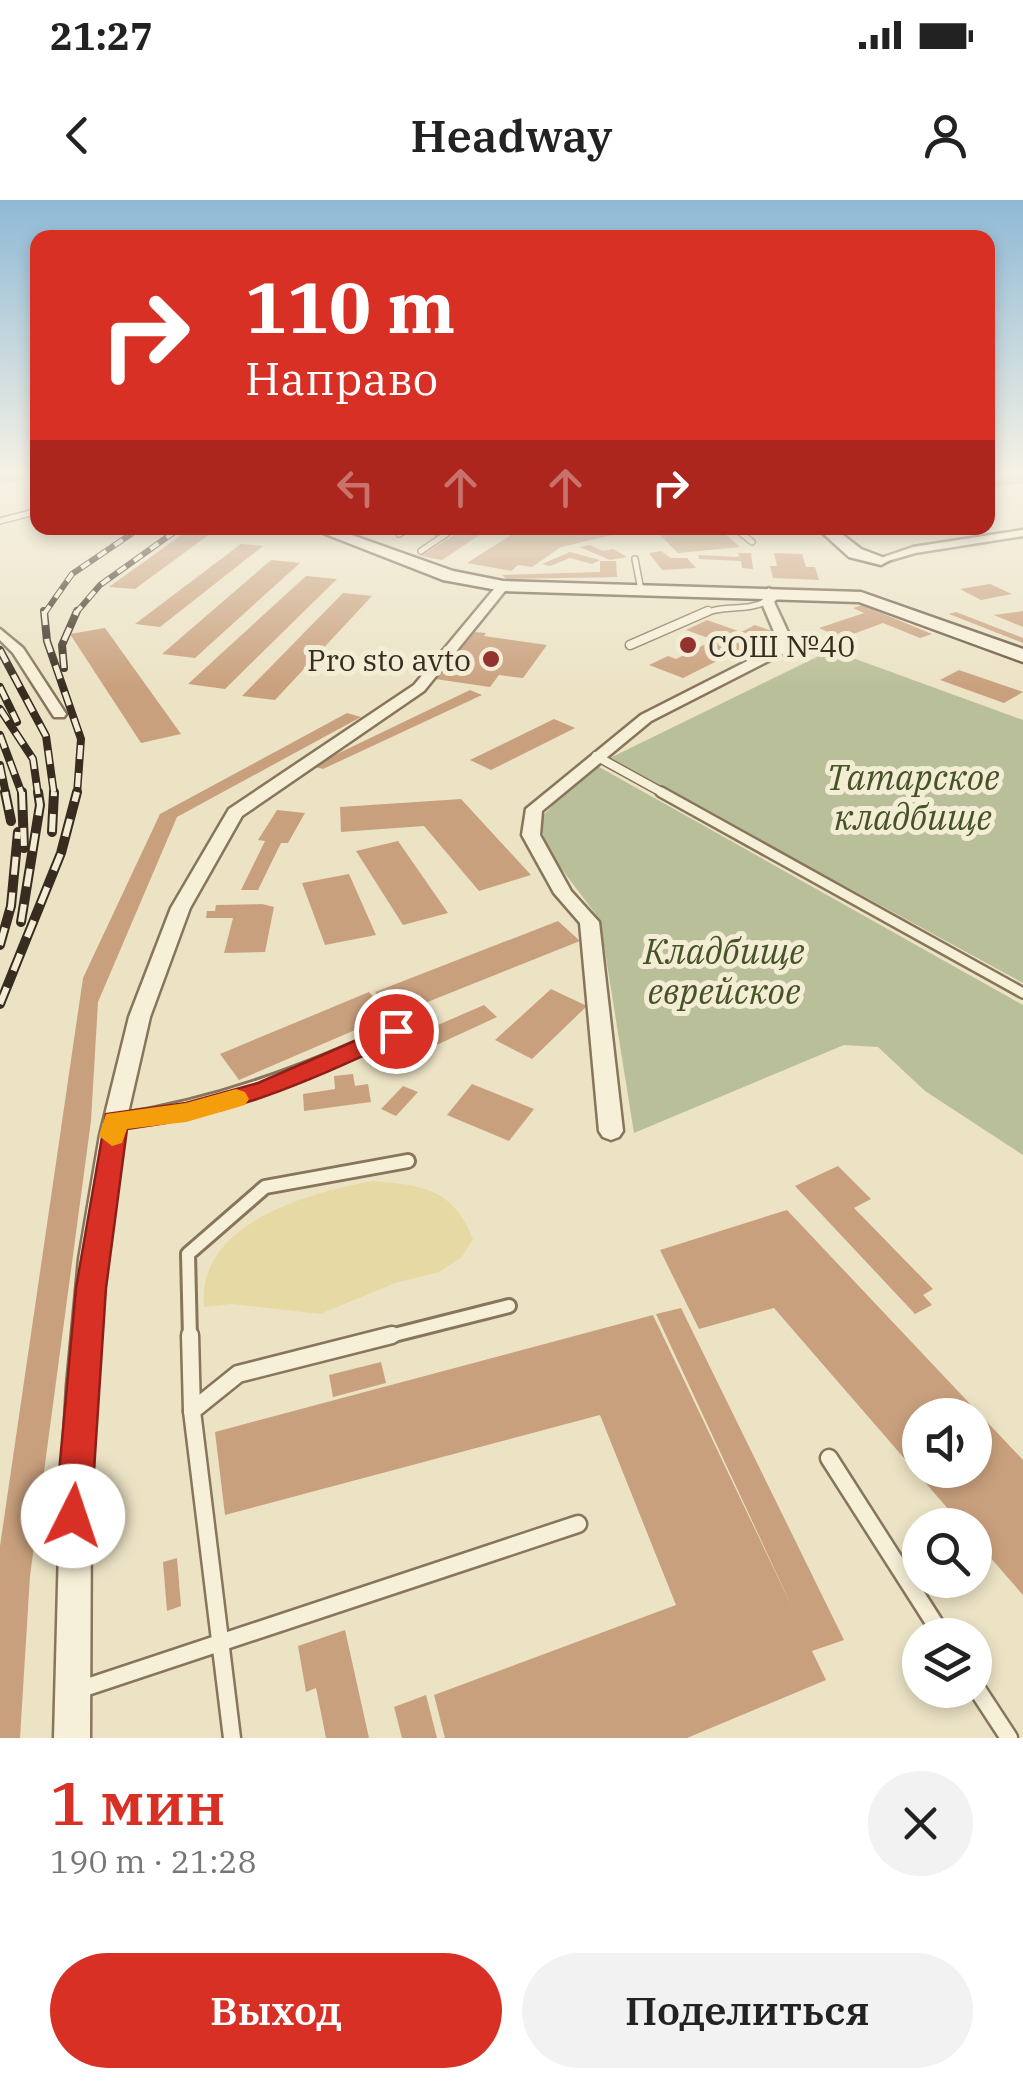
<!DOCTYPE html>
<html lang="ru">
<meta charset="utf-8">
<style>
body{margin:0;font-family:"IBM Plex Serif",serif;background:#f2f2f2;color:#222;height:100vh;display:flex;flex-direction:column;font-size:38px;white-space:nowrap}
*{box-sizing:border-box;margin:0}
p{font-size:32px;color:#767676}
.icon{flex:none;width:55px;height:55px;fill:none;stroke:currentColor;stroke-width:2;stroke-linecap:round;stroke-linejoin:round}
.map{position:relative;height:1538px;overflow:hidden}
.panel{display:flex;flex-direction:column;background:#fff;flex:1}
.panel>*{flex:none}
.banner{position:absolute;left:30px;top:30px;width:965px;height:305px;border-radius:20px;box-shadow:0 5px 15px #0003;background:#d93025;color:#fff;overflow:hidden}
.tools{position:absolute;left:902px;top:1198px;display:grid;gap:20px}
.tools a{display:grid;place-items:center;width:90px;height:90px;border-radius:50%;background:#fff;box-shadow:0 5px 15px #0003;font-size:50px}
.pin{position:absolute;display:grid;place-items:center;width:85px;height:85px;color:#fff;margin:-42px;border:5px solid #fff;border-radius:50%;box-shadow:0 2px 10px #0007}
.me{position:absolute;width:110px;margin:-55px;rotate:4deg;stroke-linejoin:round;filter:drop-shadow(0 0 8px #0008)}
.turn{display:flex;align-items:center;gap:35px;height:210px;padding:0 50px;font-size:45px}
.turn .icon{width:130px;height:130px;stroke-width:2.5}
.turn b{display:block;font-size:70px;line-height:85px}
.lanes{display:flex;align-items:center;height:95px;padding:0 50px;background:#0003;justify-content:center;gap:50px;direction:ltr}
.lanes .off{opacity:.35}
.round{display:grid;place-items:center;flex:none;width:105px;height:105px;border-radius:52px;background:#f2f2f2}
.summary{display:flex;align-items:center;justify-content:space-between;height:170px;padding:0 50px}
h1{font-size:60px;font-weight:600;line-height:75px;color:#d93025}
.primary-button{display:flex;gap:20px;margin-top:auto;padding:20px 50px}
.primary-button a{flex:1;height:115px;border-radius:60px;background:#d93025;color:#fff;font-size:40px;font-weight:600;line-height:115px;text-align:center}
.primary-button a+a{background:#f2f2f2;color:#222}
.status{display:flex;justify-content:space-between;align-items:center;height:70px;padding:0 50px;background:#fff;direction:ltr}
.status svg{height:28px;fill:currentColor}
header{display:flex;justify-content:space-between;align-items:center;height:130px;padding:0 50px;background:#fff;font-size:45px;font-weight:600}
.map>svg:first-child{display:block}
</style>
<div class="status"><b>21:27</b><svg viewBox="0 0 49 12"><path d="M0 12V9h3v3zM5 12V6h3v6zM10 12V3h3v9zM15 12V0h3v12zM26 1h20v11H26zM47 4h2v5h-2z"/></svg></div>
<header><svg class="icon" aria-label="back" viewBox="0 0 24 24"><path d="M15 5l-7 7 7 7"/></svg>Headway<svg class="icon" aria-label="person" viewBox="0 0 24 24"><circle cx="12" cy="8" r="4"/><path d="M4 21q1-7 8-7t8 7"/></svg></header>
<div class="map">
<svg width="1023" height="1538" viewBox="0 0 1023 1538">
<rect width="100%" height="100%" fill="#ece3c5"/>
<path fill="#e7d9a4" d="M372 981C422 985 453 988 473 1039L462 1057 439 1072 395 1083 320 1114 231 1104 204 1107C196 1023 308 993 372 981Z"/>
<g fill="#b9bf98">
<path d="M831 450 1023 520V783L610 558Z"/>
<path d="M592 563 1023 805V955L925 891 878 847 844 845 634 933 600 720 548 651 539 620Z"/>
</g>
<g fill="#c9a07d" fill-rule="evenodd">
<path d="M0 274H38V277L0 284Z"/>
<path d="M988 274H1023V283L988 288Z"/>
<path d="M191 328H218L135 389 109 387Z"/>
<path d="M465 328H490L442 360 421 356Z"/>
<path d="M522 328H637V329L561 347 532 367 518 365 511 371 467 363Z"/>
<path d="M653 328H718L740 347 678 353Z"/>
<path d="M241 344 263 346 160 427 135 424Z"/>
<path d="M590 345 603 351 613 349 627 357 610 360 580 347Z"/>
<path d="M661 351 671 358H687L696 368 662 370 649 353Z"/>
<path d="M570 352 600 360 592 364 570 358 550 366 542 364Z"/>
<path d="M738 353H751L753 369 742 368 741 361 699 359 698 355 739 357Z"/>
<path d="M774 353 802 354 806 367H815L819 380 773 378 770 366H777Z"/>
<path d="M271 360 300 363 195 458 162 454Z"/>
<path d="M600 361H616L617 377 506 379 502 375 600 372Z"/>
<path d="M306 376 337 379 225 489 188 484Z"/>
<path d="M990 384 1012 394 981 400 960 389Z"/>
<path d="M343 393 372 396 275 500 242 496Z"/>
<path d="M862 405 932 434 920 438 883 423 842 438 819 428 864 413 853 408Z"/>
<path d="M1023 411V427L994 415Z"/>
<path d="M956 412 1023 438V443L949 414Z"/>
<path d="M707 420 741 432 755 425 775 432 683 478 649 465 668 456 676 459 714 440 686 430Z"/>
<path d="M105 428 181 534 141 543 70 434Z"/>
<path d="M475 432 486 433 484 436 547 445 523 478 499 475 490 487 435 479Z"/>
<path d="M959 470 1023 492 1004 503 940 480Z"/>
<path d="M470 490 482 495 323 569 312 566Z"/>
<path d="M347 513 361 517 177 617 98 802 91 921 30 1376 20 1538H0V1346L83 778 160 614Z"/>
<path d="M554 519 575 528 491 570 470 560Z"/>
<path d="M461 599 531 675 479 691 424 626 341 632 340 607Z"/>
<path d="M277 610 305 613 288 643H281L258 690H241L265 641 258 640Z"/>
<path d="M398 641 448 713 403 725 356 651Z"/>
<path d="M349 674 376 735 325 745 302 683Z"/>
<path d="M262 704 274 707 265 752 224 753 233 718H206L207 711H215L216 705Z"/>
<path d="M558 721 580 741 395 815 375 792Z"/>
<path d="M551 789 587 806 532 859 495 840Z"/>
<path d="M369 792 390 815 239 880 220 854Z"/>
<path d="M484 805 497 817 430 848 417 834Z"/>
<path d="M353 874 355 886 368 884 371 902 304 911 303 894 335 889 334 876Z"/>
<path d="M472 884 534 909 509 941 447 915Z"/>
<path d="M403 886 418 892 396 916 381 909Z"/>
<path d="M838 966 871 999 854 1008 933 1089 923 1095 932 1105 915 1114 795 986Z"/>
<path d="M787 1010 1023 1260V1395L975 1340V1325H962L774 1108 699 1129 660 1050ZM920 1215H975V1270H920Z"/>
<path d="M681 1108 844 1440 812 1451 826 1480 687 1538H445L434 1495 676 1405 600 1215 225 1315 215 1232 653 1115 793 1409 656 1114Z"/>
<path d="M381 1162 386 1183 333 1197 329 1175Z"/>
<path d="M177 1358 181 1406 167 1411 163 1362Z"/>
<path d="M345 1430 369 1538H326L316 1488 306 1492 298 1446Z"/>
<path d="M426 1495 437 1538H402L394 1507Z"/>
</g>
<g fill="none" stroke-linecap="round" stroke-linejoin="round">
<defs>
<g id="service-far4">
<path d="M0 321 38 311"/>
<path d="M735 328 752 342"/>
<path d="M399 334 410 328 447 333"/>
<path d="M421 351 455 328"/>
<path d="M635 359 641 390"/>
<path d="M702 414C724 404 746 412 767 401"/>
</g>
<g id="service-far3">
<path d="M630 445 708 411"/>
<path d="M596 556 665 594"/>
</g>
<path id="service-far2" d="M661 592 1023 793"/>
<g id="service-far1">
<path d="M116 921C216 906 304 873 396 831"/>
<path d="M190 1138 188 1054 265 987 408 961"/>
<path d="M382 1138 509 1106"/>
</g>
<g id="service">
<path d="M190 1135 192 1211"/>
<path d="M829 1258 942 1435"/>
<path d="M975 1486 1009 1538"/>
<path d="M78 1490 578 1324"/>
<path d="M232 1538 192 1211 238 1174 392 1135"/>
</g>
<g id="minor">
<path d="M1023 330V336L915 353 881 363 875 360 913 347Z"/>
<path d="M499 383 509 386 424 491 242 616 190 708 150 817 123 935 105 1059 96 1185 91 1309 90 1538H54L60 1309 67 1185 79 1059 100 935 129 817 171 708 229 609 414 485Z"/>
<path d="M769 388 778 398 774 402 792 441 788 451 651 521 542 611 540 635 571 691 599 722 623 931 619 937 611 940 603 937 599 931 580 723 554 693 522 635 526 609 641 515 777 446 778 441 761 401 765 397 763 392Z"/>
<path d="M0 429 23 448 66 514 64 517H54L13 453 0 440Z"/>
</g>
<g id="secondary">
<path d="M310 328H332L453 371 503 381 861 392 1023 449V462L859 402 503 391 443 380Z"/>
<path d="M817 328H834L861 349 890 360 881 365 849 357Z"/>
</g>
</defs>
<use href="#service-far4" stroke="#87755c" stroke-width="8"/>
<use href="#service-far3" stroke="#87755c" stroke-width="11"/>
<use href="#service-far2" stroke="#87755c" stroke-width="14"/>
<use href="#service-far1" stroke="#87755c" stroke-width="18"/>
<use href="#service" stroke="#87755c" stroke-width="21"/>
<use href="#minor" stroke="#87755c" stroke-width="5"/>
<use href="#secondary" stroke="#68563f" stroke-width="5"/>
<use href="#service-far4" stroke="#f7f0d8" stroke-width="5"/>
<use href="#service-far3" stroke="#f7f0d8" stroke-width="8"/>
<use href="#service-far2" stroke="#f7f0d8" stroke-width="9"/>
<use href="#service-far1" stroke="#f7f0d8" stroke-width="12"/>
<use href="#service" stroke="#f7f0d8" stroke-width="16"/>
<use href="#minor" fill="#f7f0d8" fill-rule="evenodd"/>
<use href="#secondary" fill="#f7f0d8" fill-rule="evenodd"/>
<defs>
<g id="rail-far2">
<path d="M44 414 72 374 140 328"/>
<path d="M75 414 100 385 180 328"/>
</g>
<g id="rail-far1">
<path d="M44 411 47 441 81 539 77 594"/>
<path d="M0 450 46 536 54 594"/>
<path d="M64 468 62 445 77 411"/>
<path d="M0 487 17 522"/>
<path d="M0 509 33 559 38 594"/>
<path d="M0 535 22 594"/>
<path d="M0 565 6 594"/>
</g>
<g id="rail">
<path d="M5 592 11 621"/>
<path d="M22 592 24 648"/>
<path d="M52 632 54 592"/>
<path d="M21 722 40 605 38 592"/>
<path d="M0 745 11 706 18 632"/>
<path d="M0 804 61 653 77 592"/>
</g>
</defs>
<use href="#rail-far2" stroke="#372c1f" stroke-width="6"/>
<use href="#rail-far1" stroke="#372c1f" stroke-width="8"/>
<use href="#rail" stroke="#372c1f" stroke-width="10"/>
<use href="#rail-far2" stroke="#f4edd5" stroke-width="4" stroke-dasharray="10" stroke-linecap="butt"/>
<use href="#rail-far1" stroke="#f4edd5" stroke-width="5" stroke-dasharray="14" stroke-linecap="butt"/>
<use href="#rail" stroke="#f4edd5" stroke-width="6" stroke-dasharray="18" stroke-linecap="butt"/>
</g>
<linearGradient id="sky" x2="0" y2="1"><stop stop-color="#8eb9d6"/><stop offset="0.56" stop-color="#f6f2e5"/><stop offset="1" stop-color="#f6f2e5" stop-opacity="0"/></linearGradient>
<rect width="1023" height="489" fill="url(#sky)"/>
<path fill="#d93025" stroke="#8d1f18" stroke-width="2.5" d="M396 823 408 831 405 837C308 881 234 916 127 929L106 1088 91 1316 86 1329 73 1334 61 1329 55 1316 76 1088 106 914 186 903 258 883Z"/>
<path fill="#f59e0b" d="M236 889 245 892 249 899 245 905 186 922 127 929 122 943 112 946 99 936 106 914 186 903Z"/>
<g fill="#93332f" stroke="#f4edd5" stroke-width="4">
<circle cx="688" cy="445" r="10"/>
<circle cx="491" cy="459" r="10"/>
</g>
<g text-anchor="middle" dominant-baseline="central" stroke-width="10" stroke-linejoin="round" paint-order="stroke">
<g font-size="30" fill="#372c1f" stroke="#f4edd5" text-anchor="start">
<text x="708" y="445">СОШ №40</text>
<text x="471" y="459" text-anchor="end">Pro sto avto</text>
</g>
<g font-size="35" font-style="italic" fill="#455327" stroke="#f4edd5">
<text x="913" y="577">Татарское<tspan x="913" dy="40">кладбище</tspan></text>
<text x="724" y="751">Кладбище<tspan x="724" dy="40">еврейское</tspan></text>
</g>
</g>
</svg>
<div class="tools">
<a><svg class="icon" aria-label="sound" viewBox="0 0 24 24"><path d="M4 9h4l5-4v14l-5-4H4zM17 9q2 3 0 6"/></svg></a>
<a><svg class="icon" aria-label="search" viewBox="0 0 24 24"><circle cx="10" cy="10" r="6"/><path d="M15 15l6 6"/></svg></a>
<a><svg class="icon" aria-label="layers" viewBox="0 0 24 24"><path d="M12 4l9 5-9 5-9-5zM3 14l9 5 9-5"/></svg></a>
</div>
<div class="pin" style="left:396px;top:831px;background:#d93025"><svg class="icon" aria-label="arrive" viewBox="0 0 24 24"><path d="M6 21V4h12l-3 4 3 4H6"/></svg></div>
<svg class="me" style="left:73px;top:1316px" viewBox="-20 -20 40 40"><circle r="19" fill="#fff"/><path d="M0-13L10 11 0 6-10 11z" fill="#d93025"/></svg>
<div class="banner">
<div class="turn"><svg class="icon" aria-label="right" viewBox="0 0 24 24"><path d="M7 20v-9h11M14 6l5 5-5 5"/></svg><div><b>110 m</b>Направо</div></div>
<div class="lanes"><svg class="icon off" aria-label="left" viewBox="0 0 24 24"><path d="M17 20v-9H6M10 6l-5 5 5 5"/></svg><svg class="icon off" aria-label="ahead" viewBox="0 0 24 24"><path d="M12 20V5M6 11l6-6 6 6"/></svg><svg class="icon off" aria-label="ahead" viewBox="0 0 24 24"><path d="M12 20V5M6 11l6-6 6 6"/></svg><svg class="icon" aria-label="right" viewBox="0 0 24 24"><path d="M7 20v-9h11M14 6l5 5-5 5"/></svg></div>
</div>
</div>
<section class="panel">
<div class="summary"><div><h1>1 мин</h1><p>190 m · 21:28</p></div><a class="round"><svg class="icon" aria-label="close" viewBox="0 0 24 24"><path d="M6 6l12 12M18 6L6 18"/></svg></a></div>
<div class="primary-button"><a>Выход</a><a>Поделиться</a></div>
</section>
